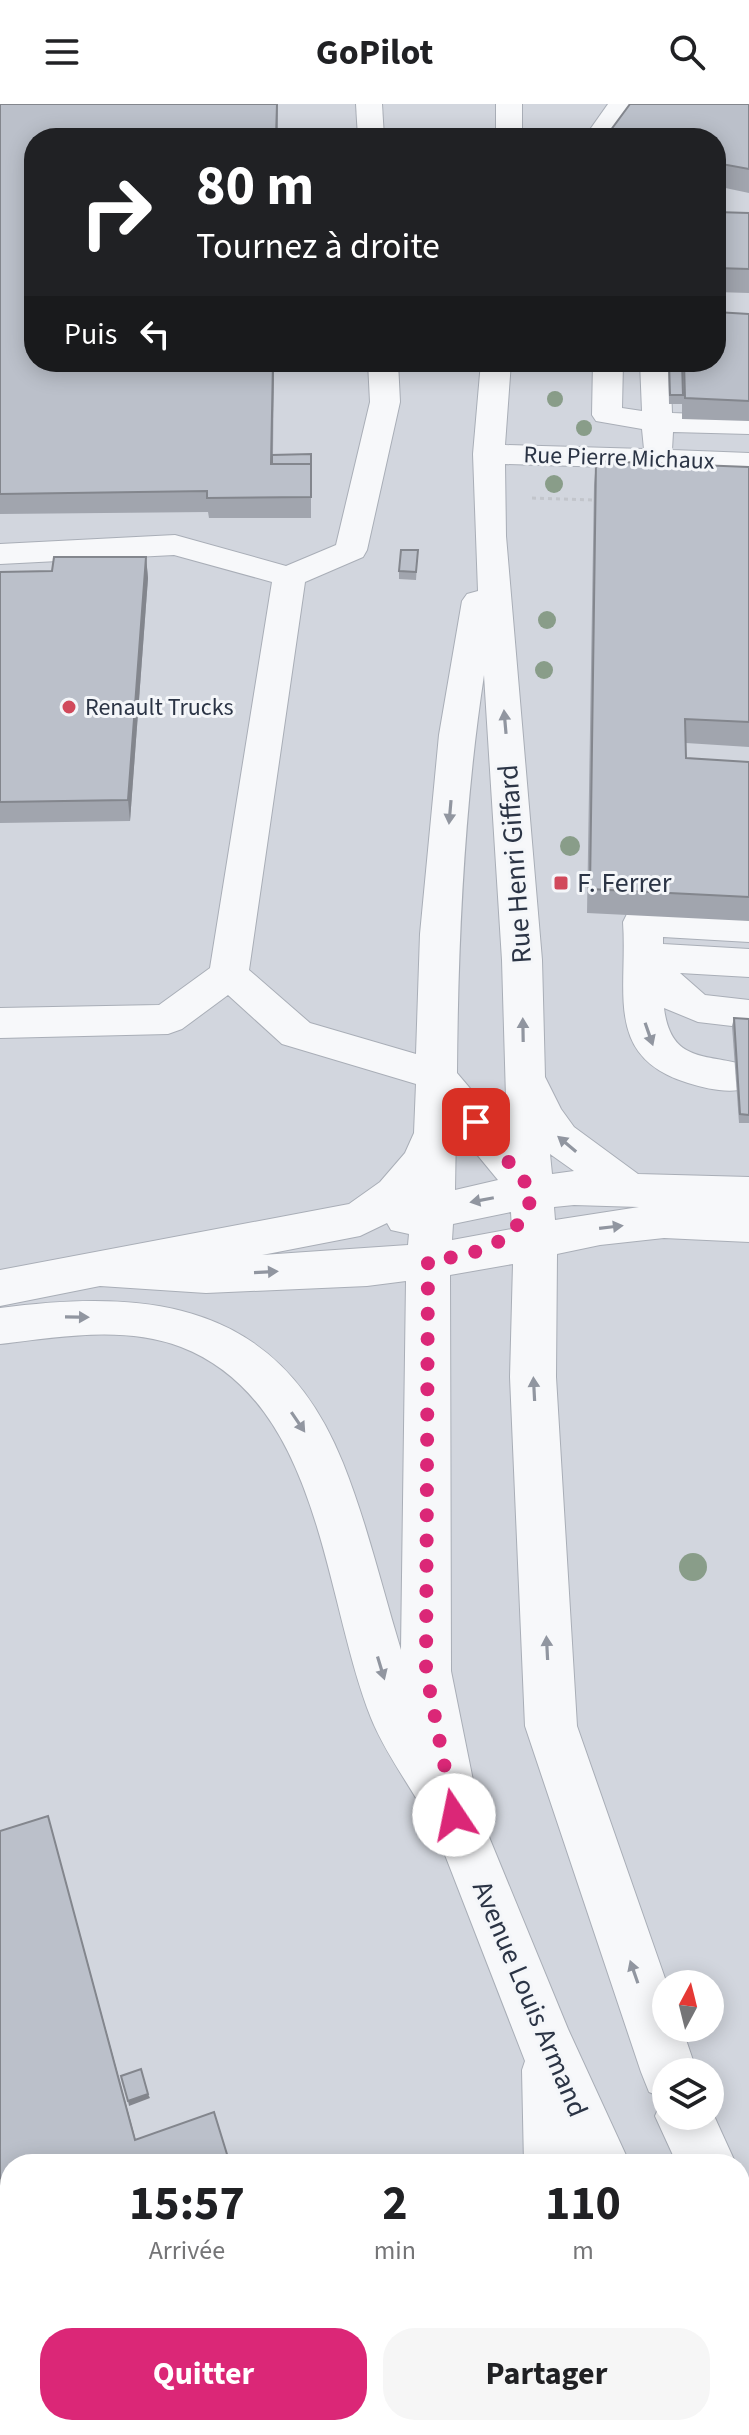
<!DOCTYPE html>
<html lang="fr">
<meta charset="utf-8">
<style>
body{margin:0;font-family:"Source Sans 3",sans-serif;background:#f6f6f6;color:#202124;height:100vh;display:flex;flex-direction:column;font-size:30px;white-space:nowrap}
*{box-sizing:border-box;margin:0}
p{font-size:26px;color:#757577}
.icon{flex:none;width:44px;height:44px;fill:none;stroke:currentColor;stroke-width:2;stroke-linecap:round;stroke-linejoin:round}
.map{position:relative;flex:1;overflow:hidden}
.details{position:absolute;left:0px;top:2050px;width:750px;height:282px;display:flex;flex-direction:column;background:#fff;border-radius:32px 32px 0 0;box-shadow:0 4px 20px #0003}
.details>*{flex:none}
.guide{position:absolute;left:24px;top:24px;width:702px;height:244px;border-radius:32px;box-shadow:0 4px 20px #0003;background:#202124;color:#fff;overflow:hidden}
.needle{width:52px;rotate:7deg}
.controls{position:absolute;left:652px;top:1866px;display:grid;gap:16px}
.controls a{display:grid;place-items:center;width:72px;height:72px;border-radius:50%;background:#fff;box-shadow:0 4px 20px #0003;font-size:40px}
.pin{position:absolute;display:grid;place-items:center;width:68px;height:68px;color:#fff;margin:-34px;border-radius:16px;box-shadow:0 4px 12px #0006}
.me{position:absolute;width:88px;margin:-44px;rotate:349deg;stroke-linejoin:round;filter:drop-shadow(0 0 6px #0008)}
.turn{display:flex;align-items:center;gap:28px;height:168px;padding:0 40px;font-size:36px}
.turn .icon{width:104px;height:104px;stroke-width:2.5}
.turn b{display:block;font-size:56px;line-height:68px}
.then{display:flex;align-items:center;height:76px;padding:0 40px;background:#0003;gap:16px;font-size:30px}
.eta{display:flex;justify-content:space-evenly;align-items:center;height:136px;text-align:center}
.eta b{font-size:48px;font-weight:700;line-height:56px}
.primary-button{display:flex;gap:16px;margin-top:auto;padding:16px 40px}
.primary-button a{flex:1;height:92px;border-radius:32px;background:#db2777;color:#fff;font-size:32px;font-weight:700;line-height:92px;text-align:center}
.primary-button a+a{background:#f6f6f6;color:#202124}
header{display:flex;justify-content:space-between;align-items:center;height:104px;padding:0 40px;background:#fff;font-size:36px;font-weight:700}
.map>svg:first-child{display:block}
</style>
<header><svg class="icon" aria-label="menu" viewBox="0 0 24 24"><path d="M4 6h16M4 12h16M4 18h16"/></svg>GoPilot<svg class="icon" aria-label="search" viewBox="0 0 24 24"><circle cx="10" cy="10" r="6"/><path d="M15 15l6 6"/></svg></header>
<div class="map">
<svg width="749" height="2331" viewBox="0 0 749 2331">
<rect width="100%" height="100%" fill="#e4e7ec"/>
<path fill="#d2d6de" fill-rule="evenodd" d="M0 0H749V2331H0ZM34 34H716V258H34ZM666 1880H710V1924H666ZM666 1968H710V2012H666ZM10 2060H740V2322H10Z"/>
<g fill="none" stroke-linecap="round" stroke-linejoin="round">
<defs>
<g id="minor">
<path d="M356 0H382L384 34H358Z"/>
<rect x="496" y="0" width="26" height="34"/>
<path d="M608 0H634L610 34H584Z"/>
<path d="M368 258H398L400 298 367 446 363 453 305 478 249 866 310 919 416 950 420 830 439 631 462 497 467 490 478 487 473 350 481 258H511L505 341 644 345 642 325 596 317 592 311 593 258H623L622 304 642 307 640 258H670L672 309 749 312V330L673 328 672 346 749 349V367L505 360 506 432 542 856 545 973 561 1005 574 1023 638 1070 749 1073V1138L664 1134 600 1141 557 1150 556 1273 577 1622 667 1880 666 1924H682L697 1968H666V2012H710V2003L736 2060H677L655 2012 663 1994 649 1988 641 1968 525 1622 510 1273 513 1160 450 1171 451 1567 480 1711 568 1925 630 2060H524L522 1966 525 1957 426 1702 419 1699C403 1672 383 1644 371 1614 323 1493 322 1298 181 1243 125 1221 58 1233 0 1240V1204C153 1184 279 1199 343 1359 367 1419 382 1484 401 1546L406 1177 367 1182 206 1189 100 1182 0 1202V1166L349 1100 380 1078 405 1049 414 1029 416 980 282 940 228 891 182 925 168 930 0 934V904L159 901 210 864 272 478 174 451 0 460V440L175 431 286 462 336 441 370 298ZM484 571 502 856 507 1028 457 969C458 836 464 703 484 571ZM456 1025 498 1076 455 1086ZM550 1050 574 1067 552 1070ZM574 1101 639 1103 555 1116 554 1103ZM511 1108 512 1125 452 1136 453 1120ZM387 1119 391 1126 409 1130 408 1141 262 1151 360 1132Z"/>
<path d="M642 805 749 810V838L663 833V840L749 845V873L680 869 705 891 749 896V924L698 918 664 904C671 960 706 949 749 962V984C729 990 708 985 688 979 603 953 628 888 623 818L628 808Z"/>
<path d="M740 2096 749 2100V2174L740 2170Z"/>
<path d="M740 2299 749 2311V2331H636L632 2322H740Z"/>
</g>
</defs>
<use href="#minor" stroke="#a9aeb7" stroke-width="2"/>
<path stroke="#c2c5cb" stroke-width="3" stroke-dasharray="4 4" stroke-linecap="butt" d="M532 394 593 396"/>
<use href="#minor" fill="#f7f8fa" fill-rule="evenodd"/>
</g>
<g fill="#899d89">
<circle cx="555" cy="295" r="8"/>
<circle cx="584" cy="324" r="8"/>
<circle cx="554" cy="380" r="9"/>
<circle cx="547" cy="516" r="9"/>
<circle cx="544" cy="566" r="9"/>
<circle cx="570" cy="742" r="10"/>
<circle cx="693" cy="1463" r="14"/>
</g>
<g fill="#a1a5ae">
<path d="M0 0H278V34H34V258H274L273 351 311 350V414H209L208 408 0 410Z"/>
<path d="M749 0V89L716 82V34Z"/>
<path d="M716 108 749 109V189L716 188Z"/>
<path d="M749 210V317L682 315V300H669L668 258H716Z"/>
<path d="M596 357 749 363V643L686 639V654L749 658V817L587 809 594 381Z"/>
<path d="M418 446 416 476 399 475V467Z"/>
<path d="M146 453 148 474 130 717 0 719V468L52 467Z"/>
<path d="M734 914 749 915V1019H739L732 922Z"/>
</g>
<g fill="#83868d">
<path d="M273 258H274L272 372Z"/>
<path d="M146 453 148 474 130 717 128 696Z"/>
<path d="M48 1712 52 1727 139 2048 135 2036Z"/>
<path d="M148 1990 150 1994 129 2002 128 1997Z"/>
</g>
<g fill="#bbc0ca" stroke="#83868d" stroke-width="2">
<path d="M0 0H277L276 34H34V258H273L271 360H311V393L207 394V387L0 390Z"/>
<path d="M630 0H749V65L716 59V34H605Z"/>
<path d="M716 108 749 109V165L716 164Z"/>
<path d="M716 208 749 210V297L685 294 684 258H716Z"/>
<path d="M669 258H682L683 291H670Z"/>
<path d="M311 350V372V360H272V351Z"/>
<path d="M596 357 749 363V618L685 615 686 654 749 658V793L590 785Z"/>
<path d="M401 446H418L416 468 399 467Z"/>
<path d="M54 453H146L128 696 0 698V468L52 467Z"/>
<path d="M734 914 749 915V1011L740 1010Z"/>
<path d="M48 1712 135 2036 214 2008 230 2060H10V2322H309L312 2331H0V1727Z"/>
<path d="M141 1965 148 1990 128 1997 121 1972Z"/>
</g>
<defs><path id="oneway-solid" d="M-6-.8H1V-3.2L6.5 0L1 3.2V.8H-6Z" transform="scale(2)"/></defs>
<g fill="#9196a0">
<use href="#oneway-solid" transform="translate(505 618) rotate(-95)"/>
<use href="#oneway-solid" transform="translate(450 708) rotate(95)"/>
<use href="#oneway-solid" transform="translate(523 926) rotate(-91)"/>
<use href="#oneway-solid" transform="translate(649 930) rotate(71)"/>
<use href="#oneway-solid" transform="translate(567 1040) rotate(-140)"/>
<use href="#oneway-solid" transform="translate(482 1096) rotate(169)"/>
<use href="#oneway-solid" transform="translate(611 1123) rotate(-7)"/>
<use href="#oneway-solid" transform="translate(266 1168) rotate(-3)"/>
<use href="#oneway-solid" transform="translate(77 1213) rotate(1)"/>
<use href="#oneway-solid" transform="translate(534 1285) rotate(-93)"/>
<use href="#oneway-solid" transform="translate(298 1318) rotate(56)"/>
<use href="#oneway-solid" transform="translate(547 1544) rotate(-93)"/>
<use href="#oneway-solid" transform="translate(381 1564) rotate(73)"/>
<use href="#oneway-solid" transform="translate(634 1868) rotate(-109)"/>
</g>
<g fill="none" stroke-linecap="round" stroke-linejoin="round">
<path stroke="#db2777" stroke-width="14" stroke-dasharray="0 25.2" d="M454 1711 426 1567 428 1157C477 1150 518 1143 533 1088L476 1018"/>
</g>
<g fill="#d1495b" stroke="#f4f6f9" stroke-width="3">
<circle cx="69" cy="603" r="8"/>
<rect x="553" y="771" width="16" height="16" rx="4"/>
</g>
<g text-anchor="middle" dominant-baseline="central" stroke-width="6" stroke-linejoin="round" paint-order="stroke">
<g font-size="24" fill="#2b3445" stroke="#f4f6f9">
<text transform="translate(619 354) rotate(2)">Rue Pierre Michaux</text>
</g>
<g font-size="24" fill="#2b3445" stroke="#f4f6f9" text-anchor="start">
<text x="85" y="603">Renault Trucks</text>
</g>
<g font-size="28" fill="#2b3445" stroke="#f4f6f9">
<text transform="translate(515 760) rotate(-94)">Rue Henri Giffard</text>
<text transform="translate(530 1895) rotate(67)">Avenue Louis Armand</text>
</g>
<g font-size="28" fill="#2b3445" stroke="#f4f6f9" text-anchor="start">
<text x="577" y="779">F. Ferrer</text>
</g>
</g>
</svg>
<div class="controls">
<a><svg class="needle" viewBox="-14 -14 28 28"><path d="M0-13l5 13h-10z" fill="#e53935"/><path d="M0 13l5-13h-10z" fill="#757577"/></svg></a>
<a><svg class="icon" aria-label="layers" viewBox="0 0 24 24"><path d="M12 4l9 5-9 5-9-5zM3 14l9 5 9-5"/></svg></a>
</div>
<div class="pin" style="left:476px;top:1018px;background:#d93025"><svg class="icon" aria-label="arrive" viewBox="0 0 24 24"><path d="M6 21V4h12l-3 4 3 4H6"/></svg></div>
<svg class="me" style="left:454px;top:1711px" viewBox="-20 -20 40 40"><circle r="19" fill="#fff"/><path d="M0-13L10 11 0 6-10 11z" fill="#db2777"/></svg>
<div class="guide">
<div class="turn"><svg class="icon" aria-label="right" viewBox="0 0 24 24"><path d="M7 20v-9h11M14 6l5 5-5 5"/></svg><div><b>80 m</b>Tournez à droite</div></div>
<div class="then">Puis<svg class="icon" aria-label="left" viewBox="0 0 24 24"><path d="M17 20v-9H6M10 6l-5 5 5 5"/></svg></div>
</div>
<section class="details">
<div class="eta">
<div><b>15:57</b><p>Arrivée</p></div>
<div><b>2</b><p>min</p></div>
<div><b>110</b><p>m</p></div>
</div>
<div class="primary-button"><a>Quitter</a><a>Partager</a></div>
</section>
</div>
